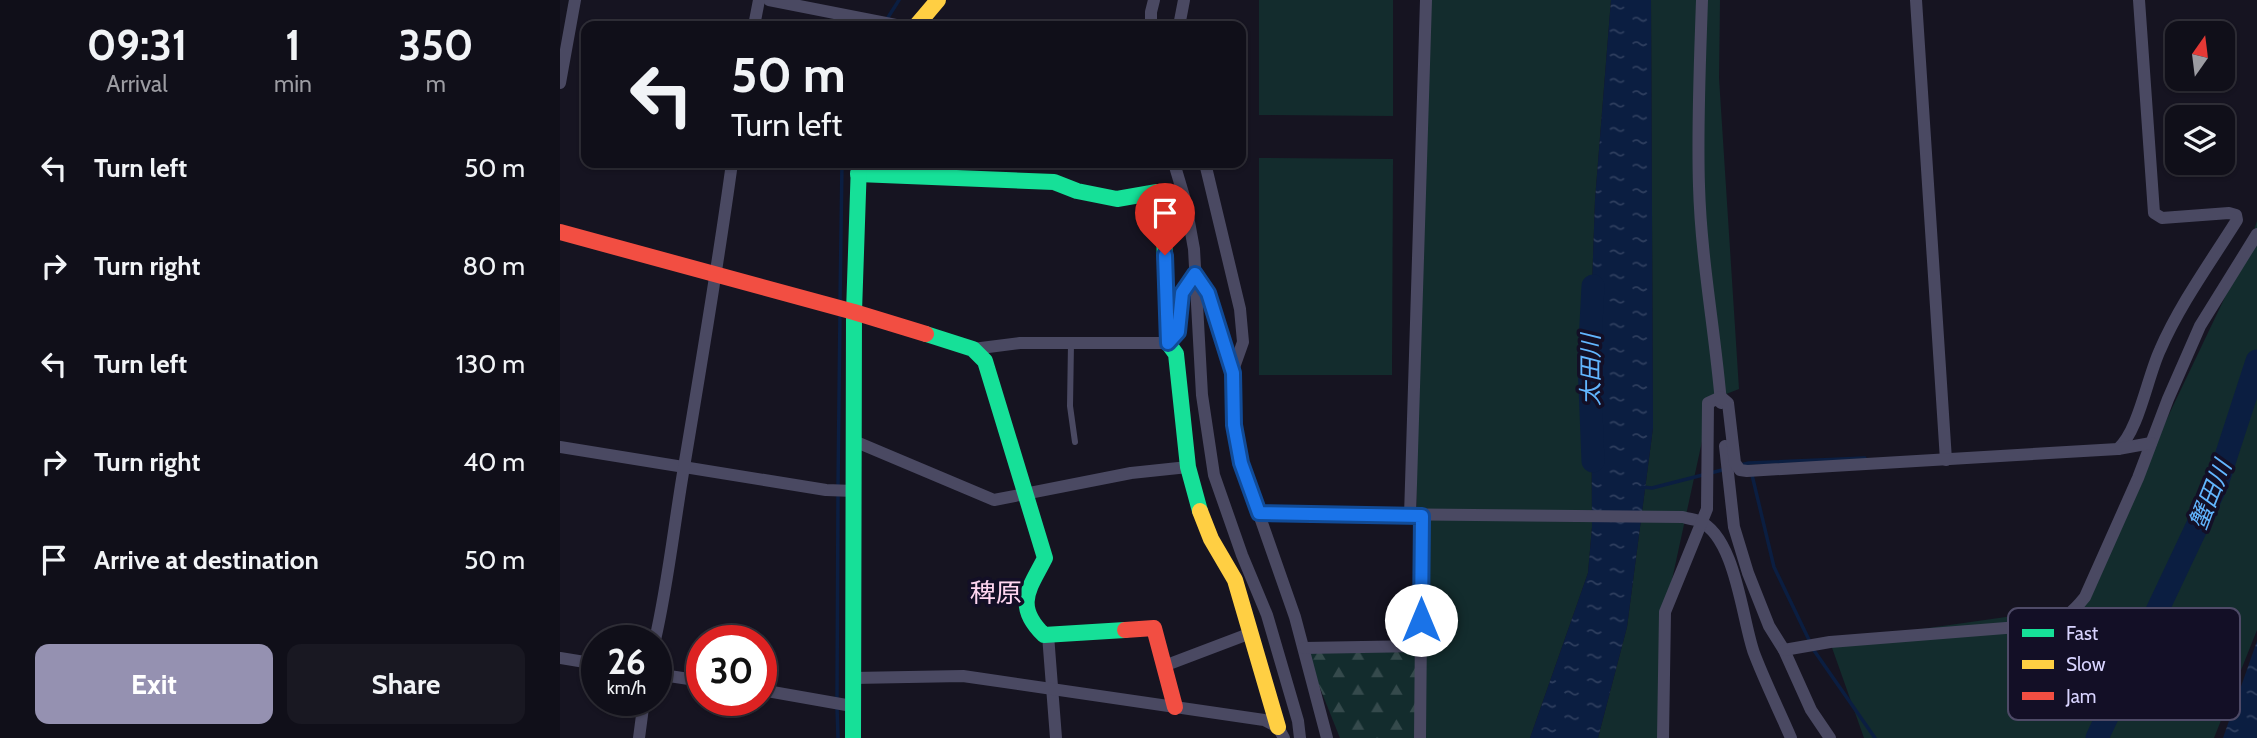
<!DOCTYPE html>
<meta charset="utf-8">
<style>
body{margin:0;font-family:Cabin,"Noto Sans JP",sans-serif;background:#191822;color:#f1f3f6;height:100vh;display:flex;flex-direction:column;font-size:26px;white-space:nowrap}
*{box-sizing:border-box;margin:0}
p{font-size:23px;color:#9c9ca2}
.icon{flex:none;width:38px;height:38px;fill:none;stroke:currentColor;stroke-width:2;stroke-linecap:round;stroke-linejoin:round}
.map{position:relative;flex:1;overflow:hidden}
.details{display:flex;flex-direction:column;background:#100f19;width:560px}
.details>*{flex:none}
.guide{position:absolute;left:21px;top:21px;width:665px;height:147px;border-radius:14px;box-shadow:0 2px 5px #0004,0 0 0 2px #302f38;background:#100f19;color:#f1f3f6;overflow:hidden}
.needle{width:46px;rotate:14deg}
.buttons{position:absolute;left:1605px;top:21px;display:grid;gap:14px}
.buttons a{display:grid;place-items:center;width:70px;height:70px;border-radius:14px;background:#100f19;box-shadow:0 2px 5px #0004,0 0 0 2px #302f38;font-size:35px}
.speed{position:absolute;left:21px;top:625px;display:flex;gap:14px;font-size:35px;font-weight:700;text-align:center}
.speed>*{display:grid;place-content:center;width:91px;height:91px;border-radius:50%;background:#100f19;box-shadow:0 2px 5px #0004,0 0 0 2px #302f38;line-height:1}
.speed small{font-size:18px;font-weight:400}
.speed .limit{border:10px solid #d22;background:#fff;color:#111}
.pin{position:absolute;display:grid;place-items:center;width:60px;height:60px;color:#fff;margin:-72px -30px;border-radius:50% 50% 50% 0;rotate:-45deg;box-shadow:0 0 7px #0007}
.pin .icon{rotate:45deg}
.me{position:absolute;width:77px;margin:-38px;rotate:0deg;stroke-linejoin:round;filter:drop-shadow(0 0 5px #0008)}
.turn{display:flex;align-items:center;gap:24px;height:147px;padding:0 35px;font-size:32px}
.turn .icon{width:91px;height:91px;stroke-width:2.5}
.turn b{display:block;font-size:49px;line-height:60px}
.eta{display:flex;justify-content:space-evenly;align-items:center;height:119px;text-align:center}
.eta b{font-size:42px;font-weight:700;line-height:49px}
.primary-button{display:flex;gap:14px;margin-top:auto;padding:14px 35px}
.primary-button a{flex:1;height:80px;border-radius:14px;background:#9591b1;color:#fff;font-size:28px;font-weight:700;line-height:80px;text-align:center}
.primary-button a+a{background:#191822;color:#f1f3f6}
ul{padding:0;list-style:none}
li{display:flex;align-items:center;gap:21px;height:98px;padding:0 35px}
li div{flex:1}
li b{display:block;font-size:26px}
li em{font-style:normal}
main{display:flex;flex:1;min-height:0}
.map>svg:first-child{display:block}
</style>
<main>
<section class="details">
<div class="eta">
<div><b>09:31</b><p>Arrival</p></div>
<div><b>1</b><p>min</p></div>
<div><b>350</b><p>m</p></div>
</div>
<ul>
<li><svg class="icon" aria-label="left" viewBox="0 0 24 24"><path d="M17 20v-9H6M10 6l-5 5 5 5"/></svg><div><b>Turn left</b></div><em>50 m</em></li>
<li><svg class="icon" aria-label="right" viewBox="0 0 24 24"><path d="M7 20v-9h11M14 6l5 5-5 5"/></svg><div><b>Turn right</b></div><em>80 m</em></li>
<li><svg class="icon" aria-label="left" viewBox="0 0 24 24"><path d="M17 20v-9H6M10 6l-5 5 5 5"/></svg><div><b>Turn left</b></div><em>130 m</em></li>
<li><svg class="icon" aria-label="right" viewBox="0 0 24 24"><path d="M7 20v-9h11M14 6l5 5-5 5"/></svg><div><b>Turn right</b></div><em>40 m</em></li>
<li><svg class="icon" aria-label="arrive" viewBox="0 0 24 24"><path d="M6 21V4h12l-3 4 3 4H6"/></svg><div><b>Arrive at destination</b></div><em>50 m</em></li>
</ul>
<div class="primary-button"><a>Exit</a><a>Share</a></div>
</section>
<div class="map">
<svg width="1697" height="738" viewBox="0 0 1697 738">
<defs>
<pattern id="forest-firs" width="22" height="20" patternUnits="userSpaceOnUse" patternTransform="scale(1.75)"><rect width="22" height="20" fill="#132c2d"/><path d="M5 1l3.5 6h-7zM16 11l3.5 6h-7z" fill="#354a4c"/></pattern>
<pattern id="water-ripples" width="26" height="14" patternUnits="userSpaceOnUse" patternTransform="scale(1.75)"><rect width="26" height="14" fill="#0b1e41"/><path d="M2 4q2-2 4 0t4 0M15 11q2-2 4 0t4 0" fill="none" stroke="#2e3e5e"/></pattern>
</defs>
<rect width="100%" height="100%" fill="#161421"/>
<g fill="#132c2d">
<path d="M699 0H833V116L699 115Z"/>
<path d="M864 0H1051L1035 200 1031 315 1032 527 1028 573 970 738H859L855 349Z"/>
<path d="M1091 0H1160L1159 78 1179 389 1151 400 1105 612 1098 738H1038L1067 627 1093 428Z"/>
<path d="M699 158 833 159 832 375H699Z"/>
<path d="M1697 221V630L1654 738H1304L1270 642 1517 607 1687 251Z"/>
</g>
<path fill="url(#forest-firs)" d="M861 646 860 738H780L744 648Z"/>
<g fill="url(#water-ripples)">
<path d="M1051 0H1091L1093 428 1067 627 1038 738H970L1028 573 1032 527 1031 315 1035 200Z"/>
<path d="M1697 641V738H1663Z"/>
</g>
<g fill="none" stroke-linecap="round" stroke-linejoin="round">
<g stroke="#0b1e41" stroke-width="3.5">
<path d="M327 19 339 0"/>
<path d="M280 304 282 163"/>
<path d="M1180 465 1189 463 1305 458"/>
<path d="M1192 475 1214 567 1250 642"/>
<path d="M278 486 280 312"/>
<path d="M1082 487 1092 488 1166 469"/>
<path d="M1253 649 1315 738"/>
<path d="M277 700 278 494"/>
<path d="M277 707 278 738"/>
</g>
<g stroke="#0b1e41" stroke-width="23">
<path d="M1033 286 1029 362 1033 461"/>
<path d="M1537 738 1657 484 1697 361"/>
</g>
<path stroke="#4a4962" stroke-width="6" d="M511 343 510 406 515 442"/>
<g stroke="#4a4962" stroke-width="12">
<path d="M209 0 341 26"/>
<path d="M1142 0C1140 62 1137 124 1139 186 1141 259 1155 331 1161 403"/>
<path d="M1356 0 1386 460"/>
<path d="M194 26 199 0"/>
<path d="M591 26V12L594 0"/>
<path d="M619 26 624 0"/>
<path d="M0 83 15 0"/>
<path d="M614 163 625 200 634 249 642 395 654 475 682 555 707 615 738 721 740 738"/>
<path d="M645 163 680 309 683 342 672 373"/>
<path d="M413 349 460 343H608L618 332 622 293 635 274 648 293 672 373 674 425 681 463 735 617 767 738"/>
<path d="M294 441 434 500 571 473 628 467"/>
<path d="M1165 446 1174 527 1188 573 1209 626 1224 650 1251 710 1270 738"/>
<path d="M0 447 266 490 294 491"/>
<path d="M1558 449C1579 430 1587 378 1600 350 1620 304 1650 263 1677 220L1676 215 1669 213 1602 218 1594 213 1579 0"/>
<path d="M699 513 1123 517C1128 519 1134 519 1139 521 1176 537 1182 620 1194 653 1205 682 1219 710 1231 738"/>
<path d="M850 516 866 0"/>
<path d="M488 635 496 738"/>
<path d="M95 640C108 584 114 525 124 467 141 366 158 265 172 163"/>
<path d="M744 648 861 646"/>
<path d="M1224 650 1270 642 1484 625C1503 621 1513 612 1525 597L1578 478 1608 399 1640 326 1697 234"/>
<path d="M0 658 37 664"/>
<path d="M604 666 691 633"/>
<path d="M96 674 142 681"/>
<path d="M293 678 403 676 704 720 718 727 724 738"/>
<path d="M201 690 292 706"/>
<path d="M79 738 84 700"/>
<path d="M860 738 862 516"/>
<path d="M1103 738 1105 612 1147 509 1148 403 1161 397 1168 403 1175 463 1180 470 1187 471 1558 449 1591 443"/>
</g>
<g stroke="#16e098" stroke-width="16">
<path d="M298 174 494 182 517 191 557 199 597 192 604 235 608 343 616 354 628 467 640 511"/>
<path d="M366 334 413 349 425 361 485 558C470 588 453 605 484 635L565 630"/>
<path d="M293 738 294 312 299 163"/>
</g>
<g stroke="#ffcf43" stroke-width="16">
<path d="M356 26 378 0"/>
<path d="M640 511 651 539 675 580 718 727"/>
</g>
<g stroke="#f24e42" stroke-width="16">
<path d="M0 232 294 312 366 334"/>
<path d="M565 630 594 628 615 707"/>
</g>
</g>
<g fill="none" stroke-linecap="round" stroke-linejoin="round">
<defs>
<path id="route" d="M605 255 608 343 618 332 622 293 635 274 648 293 673 373 674 425 681 463 699 513 862 516 861 620"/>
</defs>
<use href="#route" stroke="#114b97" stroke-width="18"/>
<use href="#route" stroke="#1a73e8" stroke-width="12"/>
</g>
<g text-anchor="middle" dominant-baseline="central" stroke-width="7" stroke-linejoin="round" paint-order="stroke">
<g font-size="24" font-style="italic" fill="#62b6ff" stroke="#130f26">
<text transform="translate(1030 370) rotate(-90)">太田川</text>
<text transform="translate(1650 495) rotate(-68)">蟹田川</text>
</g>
<g font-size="26" fill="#ffd6f0" stroke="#130f26">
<text x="436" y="593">稗原</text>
</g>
</g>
<rect x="1448" y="608" width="232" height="112" rx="10" fill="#130f26" stroke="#4e4a67" stroke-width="2"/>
<rect x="1462" y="629" width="32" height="8" fill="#16e098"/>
<rect x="1462" y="660" width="32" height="9" fill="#ffcf43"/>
<rect x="1462" y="692" width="32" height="8" fill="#f24e42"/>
<g font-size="19" fill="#d9d4ff">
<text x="1506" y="640">Fast</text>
<text x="1506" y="671">Slow</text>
<text x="1506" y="703">Jam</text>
</g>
</svg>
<div class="buttons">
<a><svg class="needle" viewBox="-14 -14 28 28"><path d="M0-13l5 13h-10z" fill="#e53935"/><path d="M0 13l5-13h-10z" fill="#9c9ca2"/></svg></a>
<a><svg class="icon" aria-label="layers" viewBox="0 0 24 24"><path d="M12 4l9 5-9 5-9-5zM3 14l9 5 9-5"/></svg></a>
</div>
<div class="speed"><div>26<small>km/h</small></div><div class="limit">30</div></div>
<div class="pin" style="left:605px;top:255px;background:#d93025"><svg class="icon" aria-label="arrive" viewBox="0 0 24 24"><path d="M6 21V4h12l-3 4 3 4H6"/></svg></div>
<svg class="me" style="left:861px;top:620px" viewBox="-20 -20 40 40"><circle r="19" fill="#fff"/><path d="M0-13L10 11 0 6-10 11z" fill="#1a73e8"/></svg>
<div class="guide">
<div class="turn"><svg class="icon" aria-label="left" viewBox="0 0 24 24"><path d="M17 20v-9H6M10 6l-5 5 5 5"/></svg><div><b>50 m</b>Turn left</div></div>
</div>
</div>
</main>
